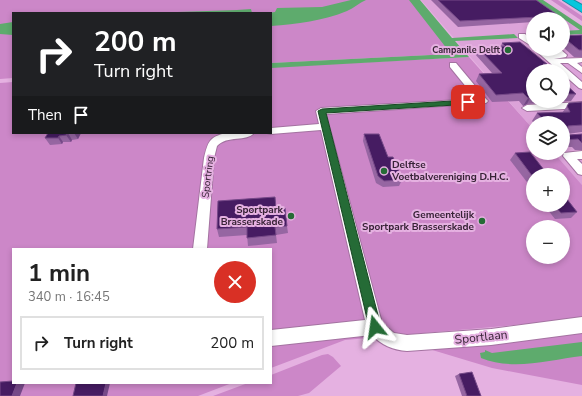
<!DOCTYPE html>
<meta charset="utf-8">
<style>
body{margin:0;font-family:"Nunito Sans",sans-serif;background:#f2f2f2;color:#222;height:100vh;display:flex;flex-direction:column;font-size:15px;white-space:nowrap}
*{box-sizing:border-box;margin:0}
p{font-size:13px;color:#767676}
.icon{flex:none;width:22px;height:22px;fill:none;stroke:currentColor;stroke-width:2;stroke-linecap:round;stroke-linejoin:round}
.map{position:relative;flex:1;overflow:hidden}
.side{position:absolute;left:12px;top:248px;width:260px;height:136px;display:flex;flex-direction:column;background:#fff;border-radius:0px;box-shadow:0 2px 6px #0003}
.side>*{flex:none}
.hud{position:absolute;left:12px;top:12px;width:260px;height:122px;border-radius:0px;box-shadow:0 2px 6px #0003;background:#202124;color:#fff;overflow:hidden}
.controls{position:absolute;left:526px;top:12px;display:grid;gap:8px}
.controls a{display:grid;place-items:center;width:44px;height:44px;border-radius:50%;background:#fff;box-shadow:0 2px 6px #0003;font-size:20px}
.pin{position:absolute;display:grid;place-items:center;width:34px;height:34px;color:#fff;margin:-17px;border-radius:8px;box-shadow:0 2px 6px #0006}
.me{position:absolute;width:44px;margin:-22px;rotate:345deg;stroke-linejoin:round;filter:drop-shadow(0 0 3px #0008)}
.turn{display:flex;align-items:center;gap:14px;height:84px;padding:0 16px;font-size:18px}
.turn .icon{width:52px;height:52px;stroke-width:2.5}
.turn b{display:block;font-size:28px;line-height:34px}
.then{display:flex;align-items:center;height:38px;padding:0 16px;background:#0003;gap:8px;font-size:15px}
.round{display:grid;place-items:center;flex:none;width:42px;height:42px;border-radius:21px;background:#f2f2f2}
.headline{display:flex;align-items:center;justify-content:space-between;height:68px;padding:0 16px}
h1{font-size:24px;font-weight:700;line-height:30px}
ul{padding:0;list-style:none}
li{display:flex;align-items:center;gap:12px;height:54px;margin:0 8px 6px;padding:0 8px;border:2px solid #e0e0e0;border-radius:0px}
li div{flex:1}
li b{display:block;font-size:15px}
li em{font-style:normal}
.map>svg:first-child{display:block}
</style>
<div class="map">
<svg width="582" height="396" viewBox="0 0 582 396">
<rect width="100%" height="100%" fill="#e5b1e1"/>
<path fill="#dca3d9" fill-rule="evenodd" d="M421 0H535L582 31V185L554 153H563V123H533V129ZM533 19H563V49H533ZM533 71H563V101H533Z"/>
<g fill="#cc87c8" fill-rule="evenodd">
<path d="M0 0H411L452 53 451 54 271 63V13H13V78L0 79Z"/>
<path d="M551 0H558L582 16V21Z"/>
<path d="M469 57 533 129V153H554L582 185V319L345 340 271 368V249H13V383H232L198 396H0V83L13 82V133H271V67ZM533 175H563V205H533ZM533 227H563V257H533Z"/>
<path d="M582 332V385L492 368 419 346Z"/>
<path d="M328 354 333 357 341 366 309 393 298 396H213L248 383H271V375L322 355Z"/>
</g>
<g fill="#5eab6d">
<path d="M351 0H366C359 3 354 8 347 11 323 21 297 24 271 26V13H268L275 12 277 8 322 7Z"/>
<path d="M409 0H420L452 38 514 34 518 38 455 41 469 57 271 68V63L451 54Z"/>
<path d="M536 0H543L582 26V34L563 35V31L580 30Z"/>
<path d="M251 9 252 13H148L237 10Z"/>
<path d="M13 22V35L0 34V24Z"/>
<path d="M582 342V356C550 360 512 371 481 358L480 353 485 352V350L492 353 500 352Z"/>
</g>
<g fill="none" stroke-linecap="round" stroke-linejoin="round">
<defs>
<g id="minor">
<path d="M519 34H525L533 41V47L519 38Z"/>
<path d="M534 49H543L549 54 556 53 551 49H560L567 55 566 57 554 59 582 58V62L577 63 582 67V73L568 63H560L582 82V89L579 88 563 74V71H559Z"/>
<path d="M450 63H456L486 99 488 101 486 103 326 114 382 323 394 333 407 335 491 329 582 317V333L491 345 407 351C394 350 381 345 372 335L271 346V330L365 320 321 130 271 134 267 133H271V128L319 124 316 111 321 108 476 99 450 67Z"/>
<path d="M582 102V108L527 111 522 108 527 105Z"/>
<path d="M226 133H254C247 142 227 135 217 146L214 158 207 249H193L204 158C208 142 209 137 226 133Z"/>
<path d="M582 151V159H577L582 164V175L578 174 563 156 564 153Z"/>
</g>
<path id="highway" d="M563 0H573L582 5V12Z"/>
</defs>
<use href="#minor" stroke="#a473a1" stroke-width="2"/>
<use href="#highway" stroke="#188ea3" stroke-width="2"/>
<use href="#minor" fill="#fff" fill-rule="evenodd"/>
<use href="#highway" fill="#08c7dd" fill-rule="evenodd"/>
</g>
<g fill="#9666a2">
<path d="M431 0H536L559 16 557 19H533V22L458 27Z"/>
<path d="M582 35V57H574L563 47V36Z"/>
<path d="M502 43 547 64 545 66 533 71V101H563V82L576 94 571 101 527 104 523 106 519 101 492 102 476 81 479 74 492 73 475 54 478 48 501 46Z"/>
<path d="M582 102V132L567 134 569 135 582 134V150H575L572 147H563V123H534L532 121 537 113H562L567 106Z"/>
<path d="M48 133H81L78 139 72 140 71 142H63L62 144 50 145 45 138Z"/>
<path d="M364 134 388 157 402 180 399 186 383 187 376 183 363 141Z"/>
<path d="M515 153 533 175V190L510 160Z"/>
<path d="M544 205H563L577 212 571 218 555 219Z"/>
<path d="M276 209 287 226 288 233 276 235 277 243 248 246 247 235 219 237 217 229Z"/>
<path d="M459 374 481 396H462L455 376Z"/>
</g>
<g fill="#764988">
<path d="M531 96 527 104 523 106 528 98Z"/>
<path d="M68 133 72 140 71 142 66 135Z"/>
<path d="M74 133H81L78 139Z"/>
<path d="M59 136 63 142 62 144 58 138Z"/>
<path d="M17 383H25L20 396H12Z"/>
<path d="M106 383H110L107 396H103Z"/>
</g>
<g fill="#461c62" stroke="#764988">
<path d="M438 0H536L559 16 460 21Z"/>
<path d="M582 35V50H579L563 37V36Z"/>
<path d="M520 42 547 64H543L551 71H533V96L528 98 523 93 496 95 479 74 502 73 478 48 505 46 502 43Z"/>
<path d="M563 82 576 94H563Z"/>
<path d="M582 102V125L568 126 567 134 569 135 582 134V143L578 139 563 140V123H546L537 113 570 112 567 106 569 103Z"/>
<path d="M48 133H74H68L66 135 59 136 58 138H45Z"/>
<path d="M364 134H379L388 157H393L402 180 384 181 378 176Z"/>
<path d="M530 152 548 175H533V177L515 153Z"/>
<path d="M563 194 577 212 561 213 554 205H563Z"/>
<path d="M275 197 276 209 285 208 287 226 275 227 276 235 247 238V227L217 229 218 201Z"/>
<path d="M472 372 481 396H467L459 374Z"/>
<path d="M13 381V383H17L12 396H0V382Z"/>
<path d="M76 383H106L103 396H73Z"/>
</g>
<path fill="#256b36" stroke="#184623" d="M468 100 472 102 471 104 326 113 381 327 379 331 375 333 371 331 369 327 318 111 322 109Z"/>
<g fill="#256b36" stroke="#e5b1e1" stroke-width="1.5">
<circle cx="508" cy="50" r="4"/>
<circle cx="384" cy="171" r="4"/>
<circle cx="291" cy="216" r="4"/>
<circle cx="482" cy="221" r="4"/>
</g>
<g text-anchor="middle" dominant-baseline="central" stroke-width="4" stroke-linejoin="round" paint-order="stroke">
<g font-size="9" font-weight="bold" fill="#372336" stroke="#e5b1e1" text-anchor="end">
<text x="500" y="50">Campanile Delft</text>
</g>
<g font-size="10" font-weight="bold" fill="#372336" stroke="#e5b1e1" text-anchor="end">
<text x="392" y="165" text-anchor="start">Delftse<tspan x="392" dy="12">Voetbalvereniging D.H.C.</tspan></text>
<text x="283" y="210">Sportpark<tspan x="283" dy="12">Brasserskade</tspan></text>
<text x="474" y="215">Gemeentelijk<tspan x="474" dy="12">Sportpark Brasserskade</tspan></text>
</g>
<g font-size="10" fill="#372336" stroke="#e5b1e1">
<text transform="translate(208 177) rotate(-83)">Sportring</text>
</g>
<g font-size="12" fill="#372336" stroke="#e5b1e1">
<text transform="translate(481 337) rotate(-6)">Sportlaan</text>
</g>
</g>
</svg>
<div class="controls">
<a><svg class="icon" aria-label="sound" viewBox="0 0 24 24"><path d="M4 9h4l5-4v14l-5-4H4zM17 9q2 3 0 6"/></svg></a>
<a><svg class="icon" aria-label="search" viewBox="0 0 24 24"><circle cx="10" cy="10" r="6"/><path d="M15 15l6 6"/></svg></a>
<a><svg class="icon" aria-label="layers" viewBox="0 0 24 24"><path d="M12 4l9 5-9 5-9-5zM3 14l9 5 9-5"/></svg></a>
<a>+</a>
<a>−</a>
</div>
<div class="pin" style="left:468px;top:102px;background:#d93025"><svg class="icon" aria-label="arrive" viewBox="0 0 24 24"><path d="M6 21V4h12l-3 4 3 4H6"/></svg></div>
<svg class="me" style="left:375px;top:327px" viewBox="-20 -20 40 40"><path d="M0-17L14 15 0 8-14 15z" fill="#256b36" stroke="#fff" stroke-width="4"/></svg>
<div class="hud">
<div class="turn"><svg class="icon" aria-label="right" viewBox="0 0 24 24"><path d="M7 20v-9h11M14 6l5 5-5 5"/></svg><div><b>200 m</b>Turn right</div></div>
<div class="then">Then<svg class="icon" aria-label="arrive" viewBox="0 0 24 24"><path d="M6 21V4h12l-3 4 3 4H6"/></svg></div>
</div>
<section class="side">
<div class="headline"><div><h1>1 min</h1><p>340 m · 16:45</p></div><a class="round" style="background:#d93025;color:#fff"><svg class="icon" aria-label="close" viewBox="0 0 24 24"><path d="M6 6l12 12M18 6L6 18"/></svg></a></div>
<ul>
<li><svg class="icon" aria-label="right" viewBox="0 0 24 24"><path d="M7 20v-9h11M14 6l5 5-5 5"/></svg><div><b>Turn right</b></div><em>200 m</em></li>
</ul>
</section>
</div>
